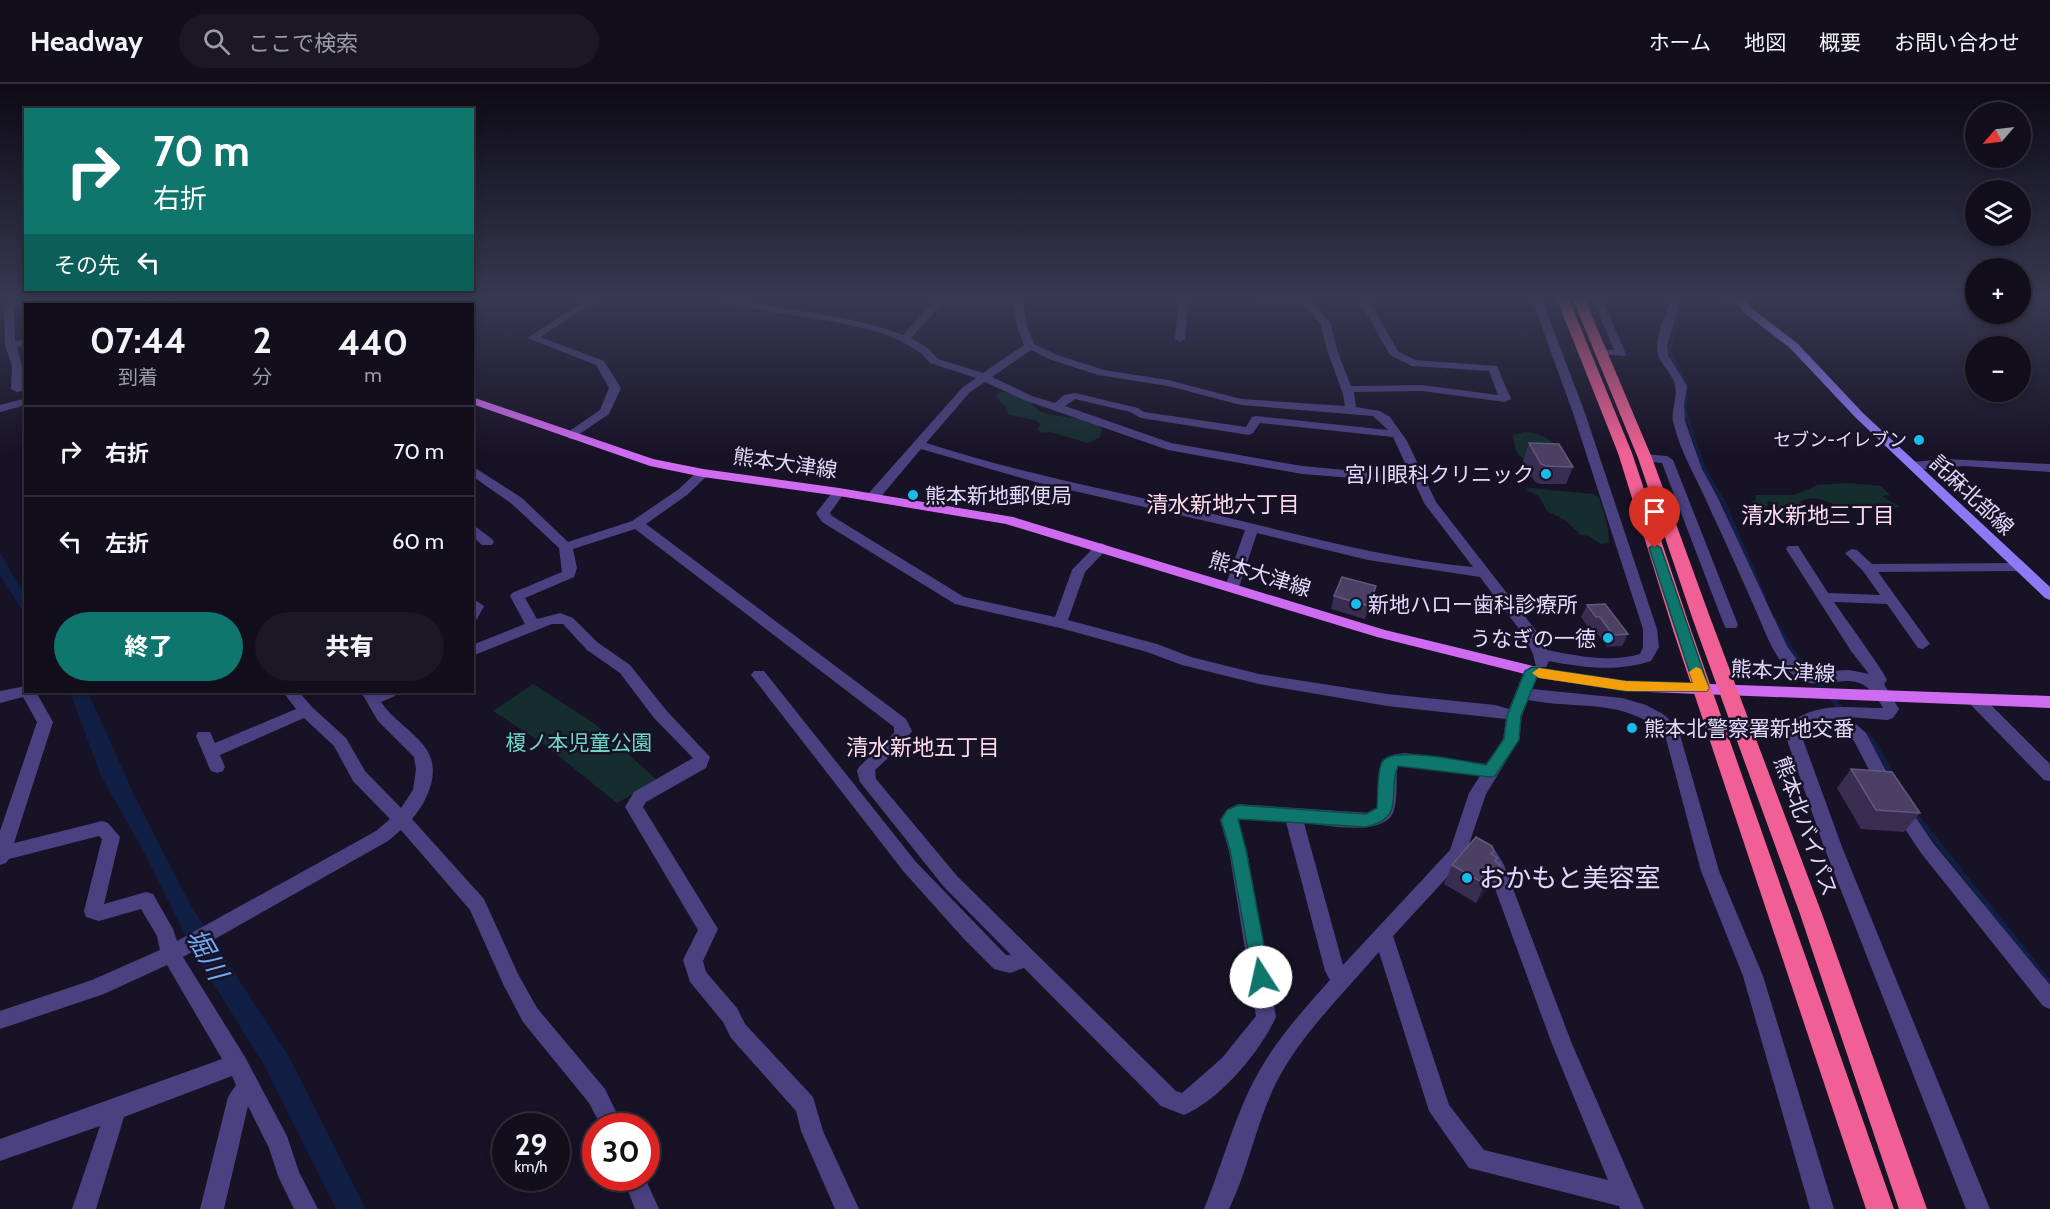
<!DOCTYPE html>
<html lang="ja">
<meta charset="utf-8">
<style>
body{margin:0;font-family:Cabin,"Noto Sans JP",sans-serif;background:#1b1725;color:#f1f3f6;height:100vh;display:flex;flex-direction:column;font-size:22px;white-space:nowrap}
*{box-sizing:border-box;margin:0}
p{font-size:20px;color:#9c9ca3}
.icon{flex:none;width:33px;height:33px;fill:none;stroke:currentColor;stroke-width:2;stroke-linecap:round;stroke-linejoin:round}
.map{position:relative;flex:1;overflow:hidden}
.panel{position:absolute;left:24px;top:219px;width:450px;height:390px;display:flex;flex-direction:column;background:#120e1c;border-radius:0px;box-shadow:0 3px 9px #0003,0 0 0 2px #312e3b}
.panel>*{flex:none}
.hud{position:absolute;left:24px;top:24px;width:450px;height:183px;border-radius:0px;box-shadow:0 3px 9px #0003,0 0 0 2px #312e3b;background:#0f766e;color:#fff;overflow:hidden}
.needle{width:39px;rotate:242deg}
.buttons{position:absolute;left:1965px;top:18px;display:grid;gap:12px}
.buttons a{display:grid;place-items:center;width:66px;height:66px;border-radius:50%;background:#120e1c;box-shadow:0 3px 9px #0003,0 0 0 2px #312e3b;font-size:30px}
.speed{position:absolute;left:492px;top:1029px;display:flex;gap:12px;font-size:30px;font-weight:700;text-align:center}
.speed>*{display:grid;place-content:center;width:78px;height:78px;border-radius:50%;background:#120e1c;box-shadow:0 3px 9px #0003,0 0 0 2px #312e3b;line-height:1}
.speed small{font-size:15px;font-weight:400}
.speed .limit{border:9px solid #d22;background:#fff;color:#111}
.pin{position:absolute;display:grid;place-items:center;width:51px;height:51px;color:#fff;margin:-62px -26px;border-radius:50% 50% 50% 0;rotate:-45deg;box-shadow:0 0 6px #0007}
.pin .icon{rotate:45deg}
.me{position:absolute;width:66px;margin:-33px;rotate:350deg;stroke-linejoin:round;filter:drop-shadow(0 0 4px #0008)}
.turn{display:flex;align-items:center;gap:21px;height:126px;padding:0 30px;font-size:27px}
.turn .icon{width:78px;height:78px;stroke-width:2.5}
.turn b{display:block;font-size:42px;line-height:51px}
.then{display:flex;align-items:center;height:57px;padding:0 30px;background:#0003;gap:12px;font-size:22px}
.eta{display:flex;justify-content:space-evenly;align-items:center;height:102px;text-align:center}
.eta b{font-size:36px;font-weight:800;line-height:42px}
.action{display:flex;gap:12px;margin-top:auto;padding:12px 30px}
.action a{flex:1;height:69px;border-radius:36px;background:#0f766e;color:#fff;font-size:24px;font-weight:800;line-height:69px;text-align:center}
.action a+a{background:#1b1725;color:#f1f3f6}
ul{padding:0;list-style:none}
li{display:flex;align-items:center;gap:18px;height:90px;padding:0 30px;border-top:2px solid #312e3b}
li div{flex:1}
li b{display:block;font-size:22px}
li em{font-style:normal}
header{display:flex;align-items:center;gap:36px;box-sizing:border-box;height:84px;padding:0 30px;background:#120e1c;border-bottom:2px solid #312e3b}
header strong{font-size:28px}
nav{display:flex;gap:33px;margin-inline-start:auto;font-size:21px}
.search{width:420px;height:54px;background:#1b1725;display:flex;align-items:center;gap:15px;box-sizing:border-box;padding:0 21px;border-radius:33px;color:#9c9ca3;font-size:22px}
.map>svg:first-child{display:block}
</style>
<header>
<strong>Headway</strong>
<div class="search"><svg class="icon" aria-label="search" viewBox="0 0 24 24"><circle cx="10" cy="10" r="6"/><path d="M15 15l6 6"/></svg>ここで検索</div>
<nav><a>ホーム</a><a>地図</a><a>概要</a><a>お問い合わせ</a></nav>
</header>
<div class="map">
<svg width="2050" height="1125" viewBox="0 0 2050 1125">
<rect width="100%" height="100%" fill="#181226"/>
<g fill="#152d2f">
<path d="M1000 308C1007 307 1024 314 1030 318 1034 321 1036 325 1040 327 1057 336 1084 329 1102 345L1100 353 1088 359 1050 348 1042 349 1037 345 1041 340 1035 336 1008 331 1007 323 997 315 996 310Z"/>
<path d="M1524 348C1544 349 1552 357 1565 370L1564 374 1524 375C1515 370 1514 360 1513 351Z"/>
<path d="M1846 399 1881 402 1890 411 1882 412 1900 423C1884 423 1855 425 1841 422 1826 419 1814 409 1800 418L1804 423 1793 429 1797 436 1789 440 1791 444 1776 437 1775 426 1778 420 1768 417 1767 423 1762 425 1753 423 1751 418 1756 415 1755 411H1794L1818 401Z"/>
<path d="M1529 404 1593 410 1599 414C1604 429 1609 443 1609 459L1601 460 1589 452 1581 451 1565 436 1547 427 1539 412 1526 406Z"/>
<path d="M533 600 595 640 657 696 617 719 545 661 493 627Z"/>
</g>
<g fill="#111f45">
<path d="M0 469 25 511V531L0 491Z"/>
<path d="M70 608H88L135 713 191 822 289 973 366 1125H336L262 977 194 869 143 766 101 692Z"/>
</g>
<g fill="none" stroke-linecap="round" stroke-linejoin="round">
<path stroke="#111f45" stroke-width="3" d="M1682 213 1669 268 1686 299 1685 327 1700 373"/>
<g stroke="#111f45" stroke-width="4">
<path d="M1699 371 1705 387 1724 419 1764 513"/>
<path d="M1774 535 1795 571"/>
</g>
<g stroke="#111f45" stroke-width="5">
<path d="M1794 570 1806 586"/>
<path d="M1816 596 1842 626"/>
<path d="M1864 650 1872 656 1893 692"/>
<path d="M1913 728 1985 818"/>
</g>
<path stroke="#111f45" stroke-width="6" d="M1984 817 2050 900"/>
<g fill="#4b4180" fill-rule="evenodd">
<path d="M32 213H48L14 223 15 257 26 255V261L17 263 22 281 23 300H26V306L17 308 11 305 12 281 5 261 4 221Z"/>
<path d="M138 213H148L154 220H144Z"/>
<path d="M591 213H602L540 253 604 277 621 304 609 330 572 355 568 354V348L600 326 609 304 596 281 527 254Z"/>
<path d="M712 213C730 211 749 219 767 222 813 229 859 234 903 251L934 217 1013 218 1012 213H1022L1027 242 1034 260 1057 271 1104 286 1168 296 1241 315 1345 322 1343 310 1327 266 1321 241 1302 218 1219 216 1214 213H1311L1310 215 1331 240 1337 266 1351 302 1422 301 1498 311 1489 287 1412 282 1390 271 1357 213H1367L1398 267 1415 276 1497 282 1511 315 1505 318 1422 307 1354 308 1356 323 1380 327 1390 333 1407 357 1436 418 1537 548 1547 566C1578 572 1609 579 1640 570L1643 563V545L1573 329 1531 213H1541L1585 329 1657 545 1659 563 1651 577C1616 588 1585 584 1549 577L1546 583H1536L1533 570 1525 553 1480 493 1368 476 1257 449 1239 503 1237 506H1227L1225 503 1245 446 1039 399 921 365 878 416H868L867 413 868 410 962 304 976 294 930 279 921 269 901 257 879 248 836 238 740 222ZM940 222 1014 224 1017 242 1024 261 983 289 938 275 929 265 911 254ZM1031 266 1049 275 1098 291 1168 302 1241 321 1373 332 1388 346 1256 332 1252 333 1246 343 1144 328 1138 324 1075 309 1064 311 1055 319 1032 312 992 293ZM985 298 1024 316 1168 366 1302 390 1415 399 1424 419 1473 483C1383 474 1297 450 1209 429 1115 407 1019 389 926 359L970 308ZM1075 315 1130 328 1141 334 1249 351 1253 349 1260 339 1393 353 1411 392 1302 382 1171 359 1065 322Z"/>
<path d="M1179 213H1189L1185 255 1180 258 1175 255Z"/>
<path d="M1575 213H1601L1626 270 1625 272 1598 270V266H1614L1594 218 1576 216Z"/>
<path d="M1672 213H1682L1667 262 1668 271 1687 302 1684 320 1685 337 1702 385 1718 414 1787 562 1799 579 1811 588 1849 586 1869 590 1851 567 1786 465 1788 462H1798L1828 509 1880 511 1863 487 1845 469 1852 465 1857 466 1872 480 2022 479 2029 483 2022 487 1878 488 1930 560 1923 565 1918 564 1887 520 1834 518C1842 530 1886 590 1887 596L1884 600 1899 625 1893 634 1887 636 1848 633 1866 649 1893 700 1933 759 2050 901V925L2043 922 1921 769 1881 709 1854 657 1829 635 1806 643 1803 646 1802 653 1842 763 1990 1125H1966L1824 763 1786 653 1789 639C1820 617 1848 624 1883 624 1856 571 1824 617 1793 591 1773 574 1764 544 1753 520 1739 488 1725 457 1710 425 1698 396 1680 369 1673 337 1671 326 1678 312 1675 301 1672 288 1658 279 1657 265 1656 249 1667 228 1672 213Z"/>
<path d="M1711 213H1727L1747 219 1742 222Z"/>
<path d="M23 315H26V321L0 328V321Z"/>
<path d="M1645 370 1667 372 1673 376 1738 541 1736 544H1726L1724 541 1662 379 1641 377V371Z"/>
<path d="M1946 375 2050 380V388L1964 382 1912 386 1906 382 1912 378Z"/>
<path d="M472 382 522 414 568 458 632 437 679 405 699 386H707L709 389 707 392 687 411 646 440 906 635 912 647 901 662 875 686 876 695 958 793 1176 1007 1182 1009 1222 974 1256 932 1229 767 1220 736C1224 728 1230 723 1238 720L1371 729 1377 724 1381 680C1386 670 1396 670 1406 669L1487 680 1503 655 1506 635 1387 622 1259 600 1182 581 1147 568 1060 544 955 520 822 438 816 429 835 405H843L845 408 830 429 832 432 964 513 1055 533 1072 486 1097 460 1102 459 1109 463 1085 488 1068 536 1157 560 1191 573 1259 590 1387 610 1495 621 1509 625 1524 587 1532 582 1540 587 1532 605 1622 614 1646 621 1663 630 1678 644 1719 787 1763 892 1834 1125H1810L1743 892 1701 787 1665 651C1625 613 1577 626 1528 616L1522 632 1519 656 1486 710 1464 775 1393 852 1449 1021 1484 1066 1608 1096 1552 960 1487 783 1480 771 1483 766 1489 764 1495 766 1504 781 1572 960 1644 1125H1620L1619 1122 1469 1084 1429 1027 1379 868C1344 909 1302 949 1277 997 1256 1038 1249 1084 1229 1125H1204C1224 1077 1236 1024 1264 979 1283 948 1307 922 1330 896L1325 887 1286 738 1242 734 1238 738 1247 767 1276 933C1260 968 1220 1016 1184 1031L1161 1022 1024 884 1010 889 994 885 964 855 904 788 751 591 754 587H764L916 778 1006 871H1011L944 803 860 698 857 687 859 683 894 649V643L635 445 573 465 577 484 574 493 525 514 537 535 560 529 573 534 597 558 630 581 666 626 710 673 706 684 646 718 643 723 718 845 703 877 706 888 737 924 745 940 813 1013 823 1047 859 1125H835L801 1047 796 1027 731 954 723 938 690 898 683 876 698 846 625 723 634 708 693 674 654 634 620 589 587 566 563 540H552L472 572V561L525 540 510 512 512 509 562 488 559 464 512 420 472 392ZM1406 681 1480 692 1469 709 1450 766 1343 881 1304 739C1326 741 1381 753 1393 729 1398 717 1396 696 1397 683Z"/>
<path d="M472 440 492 455 494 458 492 461H482L472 452Z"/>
<path d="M472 514 484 522 477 535 472 537Z"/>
<path d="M26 602V608H36L53 638 14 759 102 737 108 739 120 753 104 820 146 808 153 810 173 845 177 857 376 747 390 735 353 697 334 662 304 634 220 671 225 683 223 687 217 689 211 687 209 683 196 652 198 648H210L215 659 296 625 283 608H299L312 623 346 654 365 687 401 724 413 706 416 685 414 673 378 637 361 608H397L395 612 381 618C393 636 412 646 424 662 443 685 428 716 412 735L484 815 518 890 537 924 605 1005 623 1042H601L589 1019 523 938 504 902 470 826 401 746 388 757 183 873 245 973 287 1052 299 1088 318 1125H294L278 1092 269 1064 248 1022 224 1125H200L228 1013 236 1001 232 992 124 1033 96 1125H72L100 1042 0 1077V1055L222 975 167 881 104 910 0 945V927L92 896 160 866 157 852 141 825 99 837 86 833 84 827 102 755 99 752 9 775 6 779 0 781V747L37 638 23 613 0 619V607Z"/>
<path d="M1976 610 1982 612 2050 680V697L2044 696 1970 620 1968 616 1970 612Z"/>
<path d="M623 1094H645L659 1125H635Z"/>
</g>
<path fill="#8b7af3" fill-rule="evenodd" d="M1738 213H1748L1747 219 1751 224 1797 259 1863 329 2050 503V516L2045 514 1855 333 1789 263 1743 228 1737 219Z"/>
<g fill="#cf6bf1" fill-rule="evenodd">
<path d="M152 213H167L188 220H174Z"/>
<path d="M472 313 653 375 703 385 839 404 1013 433 1385 546 1541 584 1625 597 2050 612V624L1625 607 1541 594 1377 553 1006 440 839 412 703 393 650 382 472 320Z"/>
</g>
<g fill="#f06094" fill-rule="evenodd">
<path d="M1556 213H1568L1632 369 1691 546 1894 1125H1866L1673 546 1618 369Z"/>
<path d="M1572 213H1584L1652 374 1711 536 1822 830 1927 1125H1899L1800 830 1693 536 1638 374Z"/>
</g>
</g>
<g fill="#392d52">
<path d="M1529 359 1573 383 1566 400H1540L1535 398 1523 377Z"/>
<path d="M1334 512 1373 514 1365 535 1331 525Z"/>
<path d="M1587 521 1628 550 1622 562 1607 563 1594 545 1590 546 1581 533Z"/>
<path d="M1851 685 1920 729 1904 748 1861 745 1837 704Z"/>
<path d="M1492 771 1497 774 1495 777 1491 800 1476 819 1444 800 1452 781Z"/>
</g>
<g fill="#241a39">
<path d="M1376 502 1373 514 1365 535 1369 522Z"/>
<path d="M1500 781 1491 800 1476 819 1485 800Z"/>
</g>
<g fill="#4b4064" stroke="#63587c" stroke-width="1.5">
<path d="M1529 359 1559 360 1573 383 1546 382 1541 380Z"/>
<path d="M1342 493 1376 502 1369 522 1334 512Z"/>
<path d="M1605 520 1628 550 1613 551 1600 533H1596L1587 521Z"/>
<path d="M1851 685 1892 688 1920 729 1876 726Z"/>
<path d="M1476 753 1492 762 1494 767 1491 770 1497 774 1495 777 1500 781 1485 800 1452 781Z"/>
</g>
<linearGradient id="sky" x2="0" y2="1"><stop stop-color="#0d0a15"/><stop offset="0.58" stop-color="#373952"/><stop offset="1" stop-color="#373952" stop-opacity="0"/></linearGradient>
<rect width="2050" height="370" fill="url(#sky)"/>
<path fill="#0f766e" stroke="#0a4d48" stroke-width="1.5" d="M1655 460 1661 464 1709 604 1707 607H1626L1537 593 1521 632 1519 656 1495 692 1490 693 1398 682C1386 709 1408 733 1366 743L1238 735 1246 766 1270 893 1267 899 1261 901 1254 899 1230 766 1221 736 1227 726 1238 721 1366 730 1377 724C1378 713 1377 688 1382 678 1392 661 1468 678 1486 681L1504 655 1507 632 1525 587 1532 583 1626 597 1693 599 1649 464Z"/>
<path fill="#f59e0b" d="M1696 583 1701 585 1709 604 1707 607H1626L1539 594 1532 589 1539 584 1626 597 1693 599 1689 588Z"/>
<g fill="#18bcea" stroke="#181226" stroke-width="2">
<circle cx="1919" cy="356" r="6"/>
<circle cx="1546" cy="390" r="6"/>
<circle cx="913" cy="411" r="6"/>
<circle cx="1356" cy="520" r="6"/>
<circle cx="1608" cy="554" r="6"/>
<circle cx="1632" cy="644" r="6"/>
<circle cx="1467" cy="794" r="6"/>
</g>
<g text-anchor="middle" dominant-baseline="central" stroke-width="5" stroke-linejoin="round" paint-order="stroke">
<g font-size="18" fill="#e2dafc" stroke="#181226" text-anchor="end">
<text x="1907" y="356">セブン-イレブン</text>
</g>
<g font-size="21" fill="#e2dafc" stroke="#181226">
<text transform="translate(785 379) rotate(8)">熊本大津線</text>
<text transform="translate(1972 411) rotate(43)">託麻北部線</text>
<text transform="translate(1260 490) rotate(17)">熊本大津線</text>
<text transform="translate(1783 587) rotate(3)">熊本大津線</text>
<text transform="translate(1806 742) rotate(70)">熊本北バイパス</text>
</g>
<g font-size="21" fill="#e2dafc" stroke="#181226" text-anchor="start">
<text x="1534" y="390" text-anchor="end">宮川眼科クリニック</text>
<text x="925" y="411">熊本新地郵便局</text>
<text x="1368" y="520">新地ハロー歯科診療所</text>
<text x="1596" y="554" text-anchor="end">うなぎの一徳</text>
<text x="1644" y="644">熊本北警察署新地交番</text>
</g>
<g font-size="21" fill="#6cd6c8" stroke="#181226">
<text x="579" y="658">榎ノ本児童公園</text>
</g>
<g font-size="22" fill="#fcdcec" stroke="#181226">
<text x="1223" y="420">清水新地六丁目</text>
<text x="1818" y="431">清水新地三丁目</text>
<text x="923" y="663">清水新地五丁目</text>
</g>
<g font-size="26" fill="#e2dafc" stroke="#181226" text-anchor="start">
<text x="1479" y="794">おかもと美容室</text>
</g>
<g font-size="27" font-style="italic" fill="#72a7f2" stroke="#181226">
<text transform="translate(207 870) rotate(61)">堀川</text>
</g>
</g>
</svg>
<div class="buttons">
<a><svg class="needle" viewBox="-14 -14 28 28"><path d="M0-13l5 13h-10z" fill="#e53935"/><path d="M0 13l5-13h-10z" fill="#9c9ca3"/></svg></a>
<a><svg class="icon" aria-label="layers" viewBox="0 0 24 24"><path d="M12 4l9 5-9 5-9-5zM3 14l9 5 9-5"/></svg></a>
<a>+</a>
<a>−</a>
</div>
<div class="speed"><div>29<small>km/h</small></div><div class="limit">30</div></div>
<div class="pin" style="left:1655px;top:464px;background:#d93025"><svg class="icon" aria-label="arrive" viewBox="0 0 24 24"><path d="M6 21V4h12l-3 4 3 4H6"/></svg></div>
<svg class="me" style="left:1261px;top:893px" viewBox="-20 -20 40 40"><circle r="19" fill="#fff"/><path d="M0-13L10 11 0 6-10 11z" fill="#0f766e"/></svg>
<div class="hud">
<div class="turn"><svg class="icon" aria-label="right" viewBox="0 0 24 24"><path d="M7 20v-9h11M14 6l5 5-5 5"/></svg><div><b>70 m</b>右折</div></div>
<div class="then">その先<svg class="icon" aria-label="left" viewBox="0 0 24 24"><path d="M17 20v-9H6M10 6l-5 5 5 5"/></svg></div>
</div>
<section class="panel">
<div class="eta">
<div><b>07:44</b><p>到着</p></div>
<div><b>2</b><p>分</p></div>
<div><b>440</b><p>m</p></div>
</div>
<ul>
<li><svg class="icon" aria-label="right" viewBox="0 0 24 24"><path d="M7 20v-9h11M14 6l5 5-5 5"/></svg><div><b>右折</b></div><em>70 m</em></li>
<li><svg class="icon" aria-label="left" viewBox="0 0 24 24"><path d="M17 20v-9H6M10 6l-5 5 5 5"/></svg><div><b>左折</b></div><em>60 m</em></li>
</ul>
<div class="action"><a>終了</a><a>共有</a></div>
</section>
</div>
